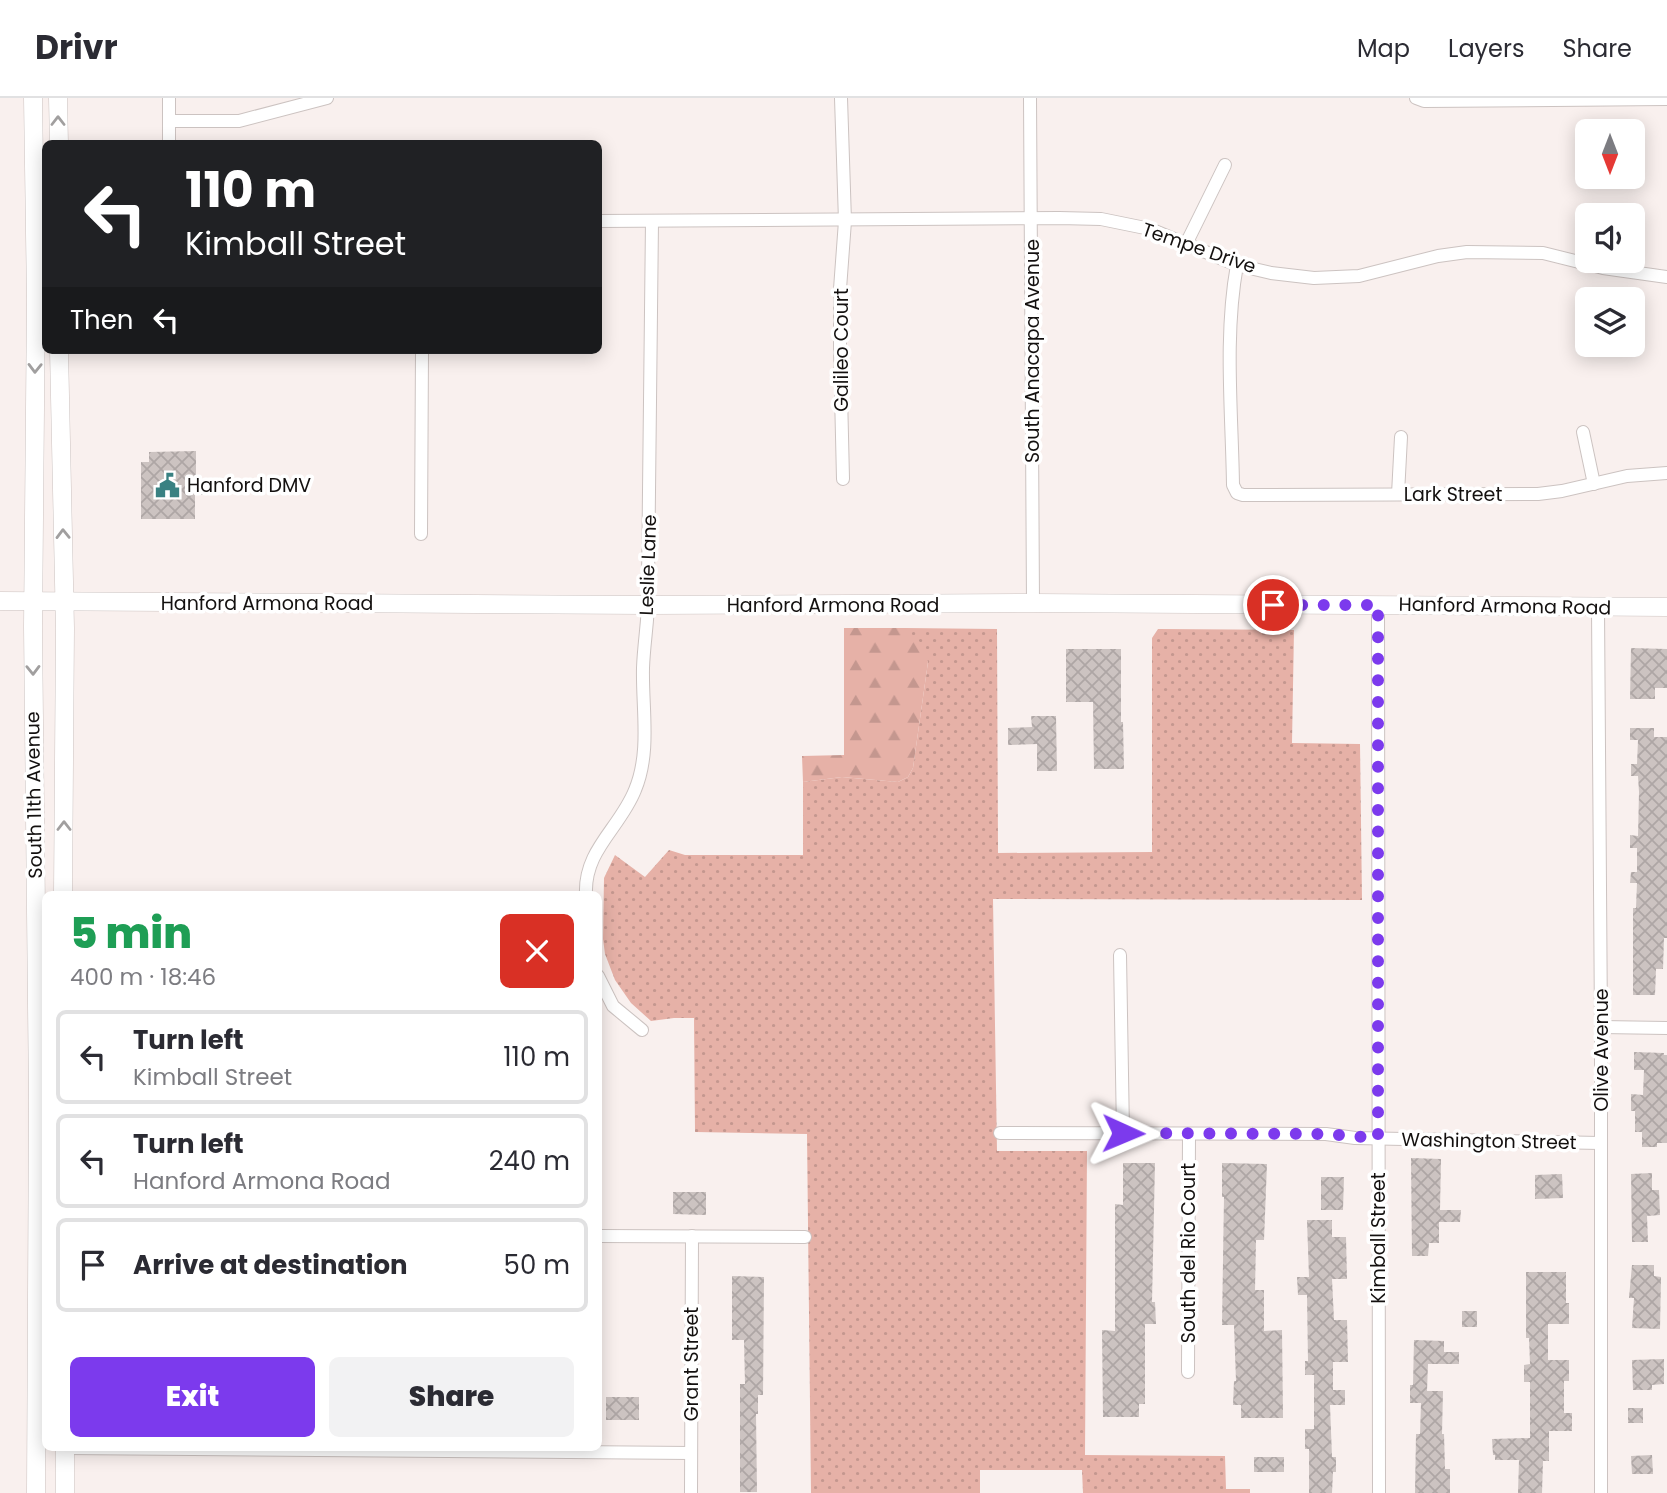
<!DOCTYPE html>
<meta charset="utf-8">
<style>
body{margin:0;font-family:Poppins,sans-serif;background:#f2f2f3;color:#2b2b33;height:100vh;display:flex;flex-direction:column;font-size:26px;white-space:nowrap}
*{box-sizing:border-box;margin:0}
p{font-size:23px;color:#7c7c81}
.icon{flex:none;width:38px;height:38px;fill:none;stroke:currentColor;stroke-width:2;stroke-linecap:round;stroke-linejoin:round}
.map{position:relative;flex:1;overflow:hidden}
.drawer{position:absolute;left:42px;top:793px;width:560px;height:560px;display:flex;flex-direction:column;background:#fff;border-radius:10px;box-shadow:0 4px 18px #0003}
.drawer>*{flex:none}
.hud{position:absolute;left:42px;top:42px;width:560px;height:214px;border-radius:10px;box-shadow:0 4px 18px #0003;background:#202124;color:#fff;overflow:hidden}
.needle{width:46px;rotate:180deg}
.buttons{position:absolute;left:1575px;top:21px;display:grid;gap:14px}
.buttons a{display:grid;place-items:center;width:70px;height:70px;border-radius:10px;background:#fff;box-shadow:0 4px 18px #0003;font-size:35px}
.pin{position:absolute;display:grid;place-items:center;width:60px;height:60px;color:#fff;margin:-30px;border:4px solid #fff;border-radius:50%;box-shadow:0 2px 7px #0007}
.me{position:absolute;width:77px;margin:-38px;rotate:91deg;stroke-linejoin:round;filter:drop-shadow(0 0 5px #0008)}
.turn{display:flex;align-items:center;gap:24px;height:147px;padding:0 28px;font-size:32px}
.turn .icon{width:91px;height:91px;stroke-width:2.5}
.turn b{display:block;font-size:49px;line-height:60px}
.then{display:flex;align-items:center;height:66px;padding:0 28px;background:#0003;gap:14px;font-size:26px}
.round{display:grid;place-items:center;flex:none;width:74px;height:74px;border-radius:10px;background:#f2f2f3}
.headline{display:flex;align-items:center;justify-content:space-between;height:119px;padding:0 28px}
h1{font-size:42px;font-weight:800;line-height:52px;color:#1e9e55}
.button{display:flex;gap:14px;margin-top:auto;padding:14px 28px}
.button a{flex:1;height:80px;border-radius:10px;background:#7c3aed;color:#fff;font-size:28px;font-weight:800;line-height:80px;text-align:center}
.button a+a{background:#f2f2f3;color:#2b2b33}
ul{padding:0;list-style:none}
li{display:flex;align-items:center;gap:21px;height:94px;margin:0 14px 10px;padding:0 14px;border:4px solid #e1e1e2;border-radius:10px}
li div{flex:1}
li b{display:block;font-size:26px}
li em{font-style:normal}
header{display:flex;align-items:center;gap:42px;box-sizing:border-box;height:98px;padding:0 35px;background:#fff;border-bottom:2px solid #e1e1e2}
header strong{font-size:33px}
nav{display:flex;gap:38px;margin-inline-start:auto;font-size:24px}
.map>svg:first-child{display:block}
</style>
<header>
<strong>Drivr</strong>
<nav><a>Map</a><a>Layers</a><a>Share</a></nav>
</header>
<div class="map">
<svg width="1667" height="1395" viewBox="0 0 1667 1395">
<defs>
<pattern id="green-dots" width="8" height="8" patternUnits="userSpaceOnUse" patternTransform="scale(1.75)"><rect width="8" height="8" fill="#e6b1a7"/><path d="M2 2h.1M6 6h.1" fill="none" stroke="#c4978f" stroke-width="1.8" stroke-linecap="round"/></pattern>
<pattern id="forest-firs" width="22" height="20" patternUnits="userSpaceOnUse" patternTransform="scale(1.75)"><rect width="22" height="20" fill="#e6b1a7"/><path d="M5 1l3.5 6h-7zM16 11l3.5 6h-7z" fill="#c4978f"/></pattern>
<pattern id="building-cross-hatch" width="8" height="8" patternUnits="userSpaceOnUse" patternTransform="scale(1.75)"><rect width="8" height="8" fill="#ccc3c1"/><path d="M0 0l8 8M0 8l8-8" fill="none" stroke="#aea6a5"/></pattern>
</defs>
<rect width="100%" height="100%" fill="#f9f0ee"/>
<path fill="url(#green-dots)" d="M905 530 997 531 998 755 1152 754V540L1158 531 1294 532 1292 645 1360 646 1362 802 993 801 997 1053H1087L1085 1357 1225 1358 1226 1391H1250V1395H1083L1082 1372H980V1395H811L807 1036 695 1034 694 920H674L651 923 631 905 615 882 605 856 603 841 604 780 615 757 645 779 669 752 685 757H803V684L842 679 898 684 908 679 913 670 928 564 904 537Z"/>
<path fill="url(#forest-firs)" d="M844 530H905V537C921 541 925 547 928 564L913 670 908 679 898 684 842 679 803 684 802 658 844 657Z"/>
<g fill="url(#building-cross-hatch)">
<path d="M196 353V382L212 381V397H195V421H141V364H149V354Z"/>
<path d="M1631 550 1667 551V590H1655V601H1630Z"/>
<path d="M1066 551H1121V624H1123L1124 671H1094L1093 604H1066Z"/>
<path d="M1031 618H1056L1057 673H1037V646L1008 647V630L1032 629Z"/>
<path d="M1630 630H1654V639H1667V840H1664L1663 871H1656L1655 897H1633V810H1636L1637 785H1630L1631 774H1637V750H1630V737L1638 738 1639 694 1638 678H1631V666H1637L1638 642H1630Z"/>
<path d="M1634 954 1664 955V957H1667V1045H1657V1049H1642V1034H1635V1013H1631V996L1643 997 1644 972H1634Z"/>
<path d="M1411 1060 1441 1061 1440 1112H1461L1460 1124H1439V1145H1429L1428 1158H1412Z"/>
<path d="M1123 1065H1155L1152 1204H1155L1156 1226H1145V1306H1139V1319H1103L1102 1232 1115 1233V1106L1123 1107Z"/>
<path d="M1222 1065 1267 1066 1264 1142H1256L1255 1192H1264V1233L1282 1232 1283 1320H1241V1307H1233L1234 1283H1236L1234 1227H1222L1224 1099H1222Z"/>
<path d="M1652 1075V1092H1659L1660 1117 1647 1118 1648 1144H1632L1631 1076Z"/>
<path d="M1562 1076 1563 1100 1535 1101V1077Z"/>
<path d="M1321 1079H1344L1343 1112H1321Z"/>
<path d="M673 1094H706V1117L673 1116Z"/>
<path d="M1307 1122H1332V1139H1346L1347 1181H1332L1334 1222H1347L1348 1264H1333V1292H1345V1307H1330L1332 1359H1336V1374H1333L1332 1395H1309V1351H1305V1331H1314V1277H1305V1263H1308L1307 1197H1298L1297 1179H1309Z"/>
<path d="M1632 1167H1654V1178L1661 1179 1660 1231 1632 1230 1634 1200H1629Z"/>
<path d="M1526 1174H1566V1205H1569V1226H1548V1262H1569V1283H1564V1315H1572V1333H1549V1363H1543L1542 1395H1518L1519 1362H1495V1357H1493L1492 1341 1530 1340V1284H1524V1267L1530 1266 1529 1240H1526Z"/>
<path d="M732 1178 764 1179 763 1297H758V1316H756L757 1394H740V1286H745L744 1242H732Z"/>
<rect x="1462" y="1213" width="15" height="16"/>
<path d="M1414 1242 1444 1243V1254H1459V1266H1428L1427 1293H1443L1442 1336H1444L1445 1371H1450V1395H1415L1416 1336H1420L1421 1305H1410V1287H1413Z"/>
<path d="M1664 1261V1286L1652 1287V1292H1633L1632 1262Z"/>
<rect x="606" y="1299" width="33" height="23"/>
<rect x="1628" y="1310" width="15" height="15"/>
<path d="M1652 1357 1653 1376H1632L1631 1358Z"/>
<rect x="1254" y="1359" width="30" height="15"/>
</g>
<g fill="none" stroke-linecap="round" stroke-linejoin="round">
<defs>
<g id="minor">
<path d="M169 0V46"/>
<path d="M841 0 845 123 840 191V253L843 381"/>
<path d="M1030 0 1033 505"/>
<path d="M1416 0 1424 3 1667 1"/>
<path d="M169 23H239L327 0"/>
<path d="M598 123 1059 120 1101 121 1150 131 1237 167 1271 175 1314 180 1359 178 1438 158 1467 154 1543 155 1603 170 1667 179"/>
<path d="M1187 144 1225 67"/>
<path d="M1237 167C1224 238 1232 315 1233 387L1237 395 1243 397 1538 396 1562 393 1627 378 1667 375"/>
<path d="M1583 334 1594 386"/>
<path d="M1398 396 1401 339"/>
<path d="M421 436 422 252"/>
<path d="M1378 507 1379 1395"/>
<path d="M1598 510 1601 929V1395"/>
<path d="M586 796C584 752 620 730 635 692 651 654 642 610 643 570 644 541 650 513 648 484L652 123"/>
<path d="M1120 857 1123 1035"/>
<path d="M598 878 613 908 642 932"/>
<path d="M1601 929 1667 930"/>
<path d="M1000 1035 1326 1036 1355 1040 1600 1045"/>
<path d="M598 1138 805 1139"/>
<path d="M1188 1274 1189 1036"/>
<path d="M65 1350 691 1355"/>
<path d="M691 1395 692 1138"/>
</g>
<g id="secondary">
<path d="M33 0 36 201 33 529 38 1002 36 1395"/>
<path d="M58 0 59 46"/>
<path d="M59 252 65 530 63 796"/>
<path d="M0 503 649 507 1033 505 1667 509"/>
<path d="M65 1349V1395"/>
</g>
</defs>
<use href="#minor" stroke="#ccc3c1" stroke-width="14"/>
<use href="#secondary" stroke="#ccc3c1" stroke-width="19"/>
<use href="#minor" stroke="#fff" stroke-width="12"/>
<use href="#secondary" stroke="#fff" stroke-width="18"/>
</g>
<defs><path id="oneway-chevron" d="M-2-3.5L2.5 0L-2 3.5" fill="none" stroke-width="1.6" stroke-linecap="round" stroke-linejoin="round" transform="scale(1.75)"/></defs>
<g stroke="#a19f9f">
<use href="#oneway-chevron" transform="translate(58 23) rotate(-90)"/>
<use href="#oneway-chevron" transform="translate(35 270) rotate(91)"/>
<use href="#oneway-chevron" transform="translate(63 436) rotate(-91)"/>
<use href="#oneway-chevron" transform="translate(33 572) rotate(89)"/>
<use href="#oneway-chevron" transform="translate(64 728) rotate(-90)"/>
</g>
<g fill="none" stroke-linecap="round" stroke-linejoin="round">
<path stroke="#7c3aed" stroke-width="12" stroke-dasharray="0 21.6" d="M1123 1035 1326 1036 1378 1040V507H1273"/>
</g>
<defs>
<symbol id="civic-bare" viewBox="-9 -9 18 18"><path d="M-.6-6.5H3V-4.5H.6V-3L4-1V1h2V6H-6V1h2V-1L-.6-3ZM-1.2 2.5V6h2.4V2.5Z" fill="#398182" stroke="#fff" stroke-width="2.5" paint-order="stroke"/></symbol>
</defs>
<g fill-rule="evenodd">
<use href="#civic-bare" x="150" y="370" width="35" height="35"/>
</g>
<g text-anchor="middle" dominant-baseline="central" stroke-width="7" stroke-linejoin="round" paint-order="stroke">
<g font-size="19" fill="#13100f" stroke="#fff">
<text transform="translate(1199 150) rotate(19)">Tempe Drive</text>
<text transform="translate(841 252) rotate(-90)">Galileo Court</text>
<text transform="translate(1032 253) rotate(-90)">South Anacapa Avenue</text>
<text x="1453" y="396">Lark Street</text>
<text transform="translate(648 467) rotate(-88)">Leslie Lane</text>
<text x="267" y="505">Hanford Armona Road</text>
<text x="833" y="507">Hanford Armona Road</text>
<text transform="translate(1505 508) rotate(1)">Hanford Armona Road</text>
<text transform="translate(34 697) rotate(-91)">South 11th Avenue</text>
<text transform="translate(1601 952) rotate(-90)">Olive Avenue</text>
<text transform="translate(1489 1043) rotate(1)">Washington Street</text>
<text transform="translate(1378 1140) rotate(-90)">Kimball Street</text>
<text transform="translate(1188 1155) rotate(-90)">South del Rio Court</text>
<text transform="translate(691 1266) rotate(-90)">Grant Street</text>
</g>
<g font-size="19" fill="#13100f" stroke="#fff" text-anchor="start">
<text x="187" y="387">Hanford DMV</text>
</g>
</g>
</svg>
<div class="buttons">
<a><svg class="needle" viewBox="-14 -14 28 28"><path d="M0-13l5 13h-10z" fill="#e53935"/><path d="M0 13l5-13h-10z" fill="#7c7c81"/></svg></a>
<a><svg class="icon" aria-label="sound" viewBox="0 0 24 24"><path d="M4 9h4l5-4v14l-5-4H4zM17 9q2 3 0 6"/></svg></a>
<a><svg class="icon" aria-label="layers" viewBox="0 0 24 24"><path d="M12 4l9 5-9 5-9-5zM3 14l9 5 9-5"/></svg></a>
</div>
<div class="pin" style="left:1273px;top:507px;background:#d93025"><svg class="icon" aria-label="arrive" viewBox="0 0 24 24"><path d="M6 21V4h12l-3 4 3 4H6"/></svg></div>
<svg class="me" style="left:1123px;top:1035px" viewBox="-20 -20 40 40"><path d="M0-17L14 15 0 8-14 15z" fill="#7c3aed" stroke="#fff" stroke-width="4"/></svg>
<div class="hud">
<div class="turn"><svg class="icon" aria-label="left" viewBox="0 0 24 24"><path d="M17 20v-9H6M10 6l-5 5 5 5"/></svg><div><b>110 m</b>Kimball Street</div></div>
<div class="then">Then<svg class="icon" aria-label="left" viewBox="0 0 24 24"><path d="M17 20v-9H6M10 6l-5 5 5 5"/></svg></div>
</div>
<section class="drawer">
<div class="headline"><div><h1>5 min</h1><p>400 m · 18:46</p></div><a class="round" style="background:#d93025;color:#fff"><svg class="icon" aria-label="close" viewBox="0 0 24 24"><path d="M6 6l12 12M18 6L6 18"/></svg></a></div>
<ul>
<li><svg class="icon" aria-label="left" viewBox="0 0 24 24"><path d="M17 20v-9H6M10 6l-5 5 5 5"/></svg><div><b>Turn left</b><p>Kimball Street</p></div><em>110 m</em></li>
<li><svg class="icon" aria-label="left" viewBox="0 0 24 24"><path d="M17 20v-9H6M10 6l-5 5 5 5"/></svg><div><b>Turn left</b><p>Hanford Armona Road</p></div><em>240 m</em></li>
<li><svg class="icon" aria-label="arrive" viewBox="0 0 24 24"><path d="M6 21V4h12l-3 4 3 4H6"/></svg><div><b>Arrive at destination</b></div><em>50 m</em></li>
</ul>
<div class="button"><a>Exit</a><a>Share</a></div>
</section>
</div>
